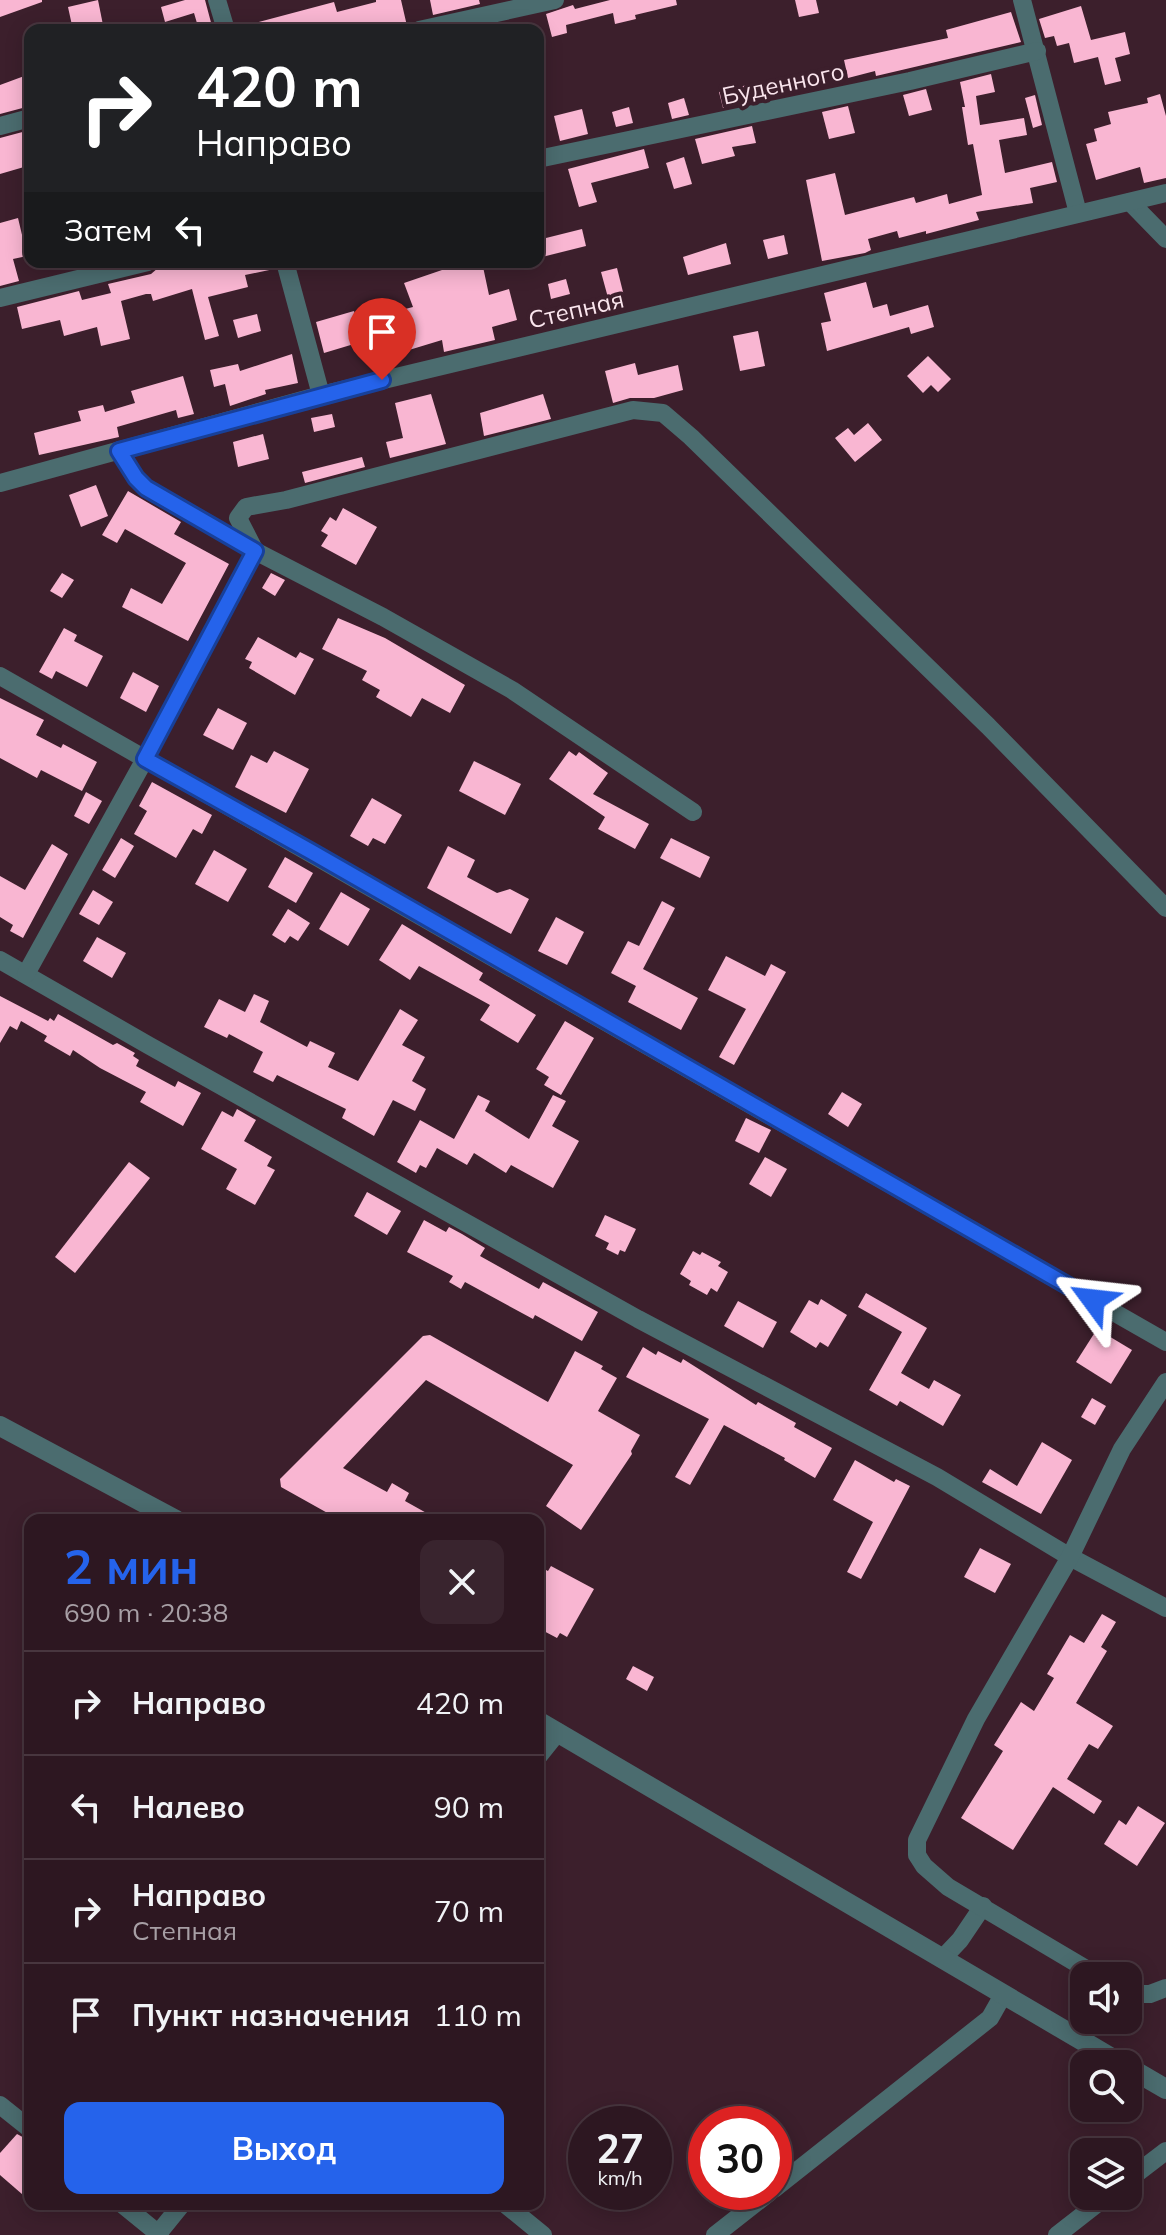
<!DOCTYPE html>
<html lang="ru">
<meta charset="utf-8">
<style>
body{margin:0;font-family:Mulish,sans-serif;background:#39242e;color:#f1f3f6;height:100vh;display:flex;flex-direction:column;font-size:30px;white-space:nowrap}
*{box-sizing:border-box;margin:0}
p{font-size:26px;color:#a79fa5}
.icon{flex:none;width:44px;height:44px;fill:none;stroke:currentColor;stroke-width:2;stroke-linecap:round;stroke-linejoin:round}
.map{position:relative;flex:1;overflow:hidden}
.drawer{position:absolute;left:24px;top:1514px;width:520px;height:696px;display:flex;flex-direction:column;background:#2d1721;border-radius:16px;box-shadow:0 4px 20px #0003,0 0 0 2px #48363f}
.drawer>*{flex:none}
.banner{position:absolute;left:24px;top:24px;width:520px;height:244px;border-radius:16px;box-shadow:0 4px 20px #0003,0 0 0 2px #48363f;background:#202124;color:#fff;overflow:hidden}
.buttons{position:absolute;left:1070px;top:1962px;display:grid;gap:16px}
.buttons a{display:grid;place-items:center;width:72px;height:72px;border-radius:16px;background:#2d1721;box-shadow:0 4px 20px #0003,0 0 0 2px #48363f;font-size:40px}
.speed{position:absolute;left:568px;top:2106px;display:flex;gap:16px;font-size:40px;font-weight:700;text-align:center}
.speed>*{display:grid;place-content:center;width:104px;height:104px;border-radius:50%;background:#2d1721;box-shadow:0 4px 20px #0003,0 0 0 2px #48363f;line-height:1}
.speed small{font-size:20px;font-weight:400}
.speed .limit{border:12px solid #d22;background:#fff;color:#111}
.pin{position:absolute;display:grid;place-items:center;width:68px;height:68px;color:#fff;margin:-82px -34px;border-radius:50% 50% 50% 0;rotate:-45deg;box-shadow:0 0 8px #0007}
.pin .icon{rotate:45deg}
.me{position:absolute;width:88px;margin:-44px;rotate:300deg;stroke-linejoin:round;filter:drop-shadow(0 0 6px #0008)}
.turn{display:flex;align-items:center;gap:28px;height:168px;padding:0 40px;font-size:36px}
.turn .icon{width:104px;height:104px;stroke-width:2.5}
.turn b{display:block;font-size:56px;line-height:68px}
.then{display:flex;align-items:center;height:76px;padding:0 40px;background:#0003;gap:16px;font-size:30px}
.round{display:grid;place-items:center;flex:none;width:84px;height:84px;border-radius:16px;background:#39242e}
.overview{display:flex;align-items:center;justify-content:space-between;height:136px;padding:0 40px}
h1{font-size:48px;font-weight:700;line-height:60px;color:#2563eb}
.primary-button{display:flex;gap:16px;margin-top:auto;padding:16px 40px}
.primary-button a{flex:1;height:92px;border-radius:16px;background:#2563eb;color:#fff;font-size:32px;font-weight:700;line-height:92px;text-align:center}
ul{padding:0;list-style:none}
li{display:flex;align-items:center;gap:24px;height:104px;padding:0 40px;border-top:2px solid #48363f}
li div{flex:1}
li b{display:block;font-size:30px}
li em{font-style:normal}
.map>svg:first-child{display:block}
</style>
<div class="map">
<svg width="1166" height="2235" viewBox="0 0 1166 2235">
<rect width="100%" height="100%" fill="#3c1f2c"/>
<g fill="#f9b6d2">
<path d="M0 0H42V2L0 17Z"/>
<path d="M98 0 104 30H73L68 7Z"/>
<path d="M185 0H205L213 30H199L194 13 165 22 161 7Z"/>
<path d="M376 0H401L407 26 390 30H248L247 25 334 2 337 12 376 2Z"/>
<path d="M430 0H479L480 4 433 15Z"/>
<path d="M610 0H676L677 5 635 15 636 19 615 24 613 13 578 22 566 25 567 33 552 37 546 14 573 5 575 9Z"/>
<path d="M795 0H816L819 13 799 17Z"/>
<path d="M1081 6 1091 40 1125 32 1130 54 1115 58 1121 81 1105 85 1098 57 1074 63 1069 43 1057 46 1054 36 1045 38 1039 19Z"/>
<path d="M1011 12 1021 42 876 76 875 71 848 78 844 60 948 38 946 30Z"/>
<path d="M991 74 995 92 976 96 980 125 1024 118 1027 135 999 140 1005 173 1052 162 1057 182 1030 188 1033 203 976 212 979 220 926 234V231L899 238 897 231 868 239 871 250 865 253 822 261 806 180 835 173 845 215 914 197 916 203 947 194 949 204 982 195 973 144 968 145 962 107H965L960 82Z"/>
<path d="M27 75 30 106 0 114V85Z"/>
<path d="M779 78 784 93 723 108 719 92 755 83 756 86Z"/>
<path d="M926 89 932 110 909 116 903 95Z"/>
<path d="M1160 94 1166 116V178L1144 183 1140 167 1096 180 1086 144 1097 141 1094 129 1111 124 1108 112 1148 103 1147 98Z"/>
<path d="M1035 95 1042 125 1033 128 1025 98Z"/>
<path d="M684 98 689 115 672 119 668 103Z"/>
<path d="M848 106 855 133 829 139 822 112Z"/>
<path d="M629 107 633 123 616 127 612 112Z"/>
<path d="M582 109 588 134 560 141 554 116Z"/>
<path d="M752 126 756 143 732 147 735 156 702 164 695 139Z"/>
<path d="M30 130V155L22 157 24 167 0 174V138Z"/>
<path d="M644 149 649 168 591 183 597 202 579 207 568 169Z"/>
<path d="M684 157 692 184 674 189 666 163Z"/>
<path d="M18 218 27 256 13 259 19 281 0 286V223Z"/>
<path d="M582 229 586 246 538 258V240Z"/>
<path d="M784 235 788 254 768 259 763 240Z"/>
<path d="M726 243 731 264 688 275 683 257Z"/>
<path d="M179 262H273L274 269 245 275 248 287 208 297 219 336 205 340 192 289 153 301 151 294H146L121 301 130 339 101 346 97 327 64 336 60 320 22 329 17 307 79 291 82 300 111 293 108 284 151 274 158 268Z"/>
<path d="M440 262H482L489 295 509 289 517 320 492 327 495 340 444 352 442 340 376 360 370 342 364 343V341L324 353 316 322 354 311 356 318 377 312 378 316 413 307 404 283 442 270Z"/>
<path d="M617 268 625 300 610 305 601 272Z"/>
<path d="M566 279 570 294 551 299 548 284Z"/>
<path d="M866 282 873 308 887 304 890 316 928 305 934 327 911 334 909 327 827 351 821 323 831 321 824 293Z"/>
<path d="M257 314 261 331 238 338 233 320Z"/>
<path d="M758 331 765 366 740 371 733 336Z"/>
<path d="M292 354 298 383 265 390 266 394 230 406 225 384 214 387 210 370 238 364 240 371Z"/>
<path d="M928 356 951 379 938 392 931 385 923 393 907 376Z"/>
<path d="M635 363 638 375 678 365 683 390 654 398H630L613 403 605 371Z"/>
<path d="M183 376 194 414 178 418 176 410 117 427 119 437 39 455 34 433 81 421 78 411 103 405 105 412 135 403 131 391Z"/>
<path d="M431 394 446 444 390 458 386 442 403 438 395 403Z"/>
<path d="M543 394 551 419 484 436 480 413Z"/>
<path d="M332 414 335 427 314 432 311 418Z"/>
<path d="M868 423 882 440 855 462 835 438 848 428 854 435Z"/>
<path d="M263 434 269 459 238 467 233 442Z"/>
<path d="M362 457 365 467 305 483 302 472Z"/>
<path d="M96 485 108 516 81 527 69 495Z"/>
<path d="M128 491 181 522 174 534 229 564 188 641 122 607 131 588 162 604 186 563 125 529 117 543 102 535Z"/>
<path d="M343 508 377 527 356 565 321 546 328 535 321 531 330 517 336 521Z"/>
<path d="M62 573 74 580 62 598 50 591Z"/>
<path d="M271 573 285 580 275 596 262 588Z"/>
<path d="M338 618 385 638 465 685 450 713 422 698 411 717 376 697 380 690 362 680 367 671 322 649Z"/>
<path d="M64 628 77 635 74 641 103 656 87 687 56 671 52 679 39 672Z"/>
<path d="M258 637 296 658 300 652 314 659 295 695 249 668 252 662 245 659Z"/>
<path d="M133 672 159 686 146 712 120 698Z"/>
<path d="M0 698 44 720 36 735 61 748 63 744 97 762 82 791 41 770 37 778 0 758Z"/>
<path d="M218 708 247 723 233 750 203 735Z"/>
<path d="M274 751 309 769 286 813 235 787 251 755 267 763Z"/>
<path d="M569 751 576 756 579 752 608 773 593 794 649 824 635 849 598 829 605 817 549 779Z"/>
<path d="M474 761 521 784 505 815 459 791Z"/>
<path d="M152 782 212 815 202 834 193 829 176 858 134 834 147 811 139 806Z"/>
<path d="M86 792 102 801 89 824 74 816Z"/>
<path d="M372 798 402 815 385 844 373 838 368 846 350 836Z"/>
<path d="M121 838 134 846 115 878 102 870Z"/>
<path d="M671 838 710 857 700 878 660 858Z"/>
<path d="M52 844 68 854 23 938 10 931 13 925 0 917V876L25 890Z"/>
<path d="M448 846 475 860 467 877 497 893 510 889 529 899 511 934 427 888Z"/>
<path d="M214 850 247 869 228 902 195 884Z"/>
<path d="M285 857 313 873 296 903 268 887Z"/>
<path d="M93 890 113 902 99 925 79 914Z"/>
<path d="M341 892 370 909 348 946 319 929Z"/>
<path d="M662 901 675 908 643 969 698 998 681 1030 628 1002 636 986 611 973 628 941 639 946Z"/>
<path d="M288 909 310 923 298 941 290 936 285 943 272 935Z"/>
<path d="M556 917 584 932 567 965 538 951Z"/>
<path d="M402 924 483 973 479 980 536 1015 518 1043 480 1020 490 1005 419 966 410 980 379 960Z"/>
<path d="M97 937 126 953 112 978 83 961Z"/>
<path d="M726 956 765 976 771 964 786 972 734 1065 719 1057 746 1009 708 990Z"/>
<path d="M254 994 269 1001 260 1022 307 1047 310 1041 335 1053 328 1067 358 1081 400 1009 418 1020 402 1045 425 1057 412 1081 426 1089 415 1111 393 1100 374 1136 342 1118 346 1109 277 1075 273 1082 253 1072 263 1052 229 1034 227 1038 204 1027 219 999 245 1012Z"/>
<path d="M0 996 48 1021 50 1018 54 1021 58 1014 113 1045 117 1043 135 1053 133 1056 139 1060 136 1066 175 1087 178 1081 201 1093 183 1126 140 1102 146 1092 100 1068 73 1050 70 1056 44 1041 47 1036 21 1021 17 1030 10 1026 0 1043Z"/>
<path d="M565 1021 594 1038 561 1095 544 1085 549 1077 536 1069Z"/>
<path d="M842 1092 862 1104 848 1127 828 1114Z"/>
<path d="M478 1095 490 1101 485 1111 529 1139 553 1095 566 1101 552 1126 579 1141 553 1188 511 1165 506 1173 474 1153 467 1165 437 1148 426 1168 420 1165 416 1173 397 1162 420 1120 454 1139Z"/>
<path d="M237 1109 256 1120 244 1141 272 1157 267 1166 275 1170 255 1205 226 1189 237 1169 201 1149 222 1111 233 1117Z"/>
<path d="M746 1118 771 1130 759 1153 735 1141Z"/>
<path d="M765 1157 787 1169 771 1197 749 1184Z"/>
<path d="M129 1162 150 1178 75 1273 55 1257Z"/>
<path d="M367 1192 401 1211 387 1235 354 1216Z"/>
<path d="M605 1215 636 1229 625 1252 620 1250 618 1255 606 1249 609 1243 595 1236Z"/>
<path d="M424 1220 446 1232 449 1227 462 1234 485 1248 480 1256 539 1289 543 1282 598 1312 582 1341 535 1315 533 1319 465 1282 461 1289 449 1282 453 1276 407 1252Z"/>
<path d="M693 1251 700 1255 702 1252 721 1262 718 1266 728 1272 717 1292 711 1288 707 1295 689 1285 691 1281 680 1274Z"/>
<path d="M866 1293 927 1328 901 1373 929 1389 934 1380 961 1395 943 1426 900 1401 897 1406 869 1390 902 1332 858 1307Z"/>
<path d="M821 1299 847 1315 828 1347 820 1342 816 1348 790 1332 809 1300 818 1305Z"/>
<path d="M738 1301 777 1322 763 1348 724 1326Z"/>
<path d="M1097 1329 1132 1350 1111 1384 1076 1362Z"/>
<path d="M430 1335 548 1402 575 1351 603 1366 601 1369 617 1378 598 1411 640 1435 631 1451 632 1454 581 1530 546 1506 573 1465 426 1380 343 1468 387 1492 392 1483 409 1493 405 1501 439 1520H340L281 1487 280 1479 423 1336Z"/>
<path d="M643 1347 656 1355 658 1351 681 1363 683 1359 756 1405 758 1402 796 1423 794 1427 832 1448 815 1478 784 1460 785 1458 724 1425 690 1485 675 1477 709 1419 626 1377Z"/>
<path d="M1092 1398 1106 1406 1095 1425 1081 1417Z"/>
<path d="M1042 1442 1072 1460 1041 1514 982 1482 990 1469 1017 1486Z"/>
<path d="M855 1460 894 1482 896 1479 910 1486 861 1579 847 1572 873 1522 833 1500Z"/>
<path d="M980 1548 1011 1564 995 1593 964 1577Z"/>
<path d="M538 1566 548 1571 551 1566 594 1589 567 1637 560 1633 557 1638 540 1629 541 1624 538 1623Z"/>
<path d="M1102 1614 1116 1622 1101 1647 1107 1651 1076 1703 1113 1726 1098 1749 1089 1744 1067 1779 1102 1801 1094 1814 1053 1787 1013 1850 961 1818 1003 1751 994 1745 1021 1702 1034 1711 1054 1678 1047 1674 1070 1635 1084 1643Z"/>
<path d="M633 1666 654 1677 647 1691 626 1679Z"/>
<path d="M1138 1806 1165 1823 1137 1866 1104 1844 1119 1820 1126 1825Z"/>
<path d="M17 2134 30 2141V2201L0 2175V2153Z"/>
</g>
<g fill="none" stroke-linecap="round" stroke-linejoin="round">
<g stroke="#4b6c6f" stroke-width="18">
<path d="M217 0 226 30"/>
<path d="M1022 0 1078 213"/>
<path d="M419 30 555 0"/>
<path d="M0 126 30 118"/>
<path d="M538 159 910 81 1037 51"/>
<path d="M1130 202 1166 239"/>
<path d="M285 262 321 395"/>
<path d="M0 298 148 262"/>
<path d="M119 451 136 478 146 488 255 551 383 617 512 690 693 812"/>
<path d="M0 483 321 395 1166 193"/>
<path d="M0 676 1166 1342"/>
<path d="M0 960 148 1045 638 1319 937 1477 1070 1557 1166 1608"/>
<path d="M26 974 145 759 255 551 238 518 246 507 286 500 633 410 663 413 691 437 988 726 1166 908"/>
<path d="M538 1757 558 1732"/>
<path d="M942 1959 960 1940 983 1906"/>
<path d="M1098 1976 948 1887 924 1866 917 1855V1840L976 1719 1070 1557 1122 1449 1166 1382"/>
<path d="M1128 1994H1150L1166 1988"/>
<path d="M0 2105 30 2129"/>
<path d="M1128 2180 1166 2151"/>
<path d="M774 2189 990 2018 1003 1995"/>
<path d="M122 2204 160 2235"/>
<path d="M505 2204 543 2235"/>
<path d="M157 2235 182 2204"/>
<path d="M715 2235 770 2192"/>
<path d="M1057 2235 1107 2196"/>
</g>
<g stroke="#4b6c6f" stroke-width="20">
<path d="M0 1426 176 1520"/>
<path d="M538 1721 1122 2064"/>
<path d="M1128 2067 1166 2089"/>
</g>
</g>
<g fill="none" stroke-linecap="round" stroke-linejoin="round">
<defs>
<path id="route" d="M382 380 119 451 136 478 146 488 255 551 145 759 310 851 1093 1300"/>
</defs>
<use href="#route" stroke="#184099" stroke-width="20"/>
<use href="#route" stroke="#2563eb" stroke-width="14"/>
</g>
<g text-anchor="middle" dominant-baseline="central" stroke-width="8" stroke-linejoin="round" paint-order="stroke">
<g font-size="24" fill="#fae5ed" stroke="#3c1f2c">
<text transform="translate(783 83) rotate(-12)">Буденного</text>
<text transform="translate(576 309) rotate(-13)">Степная</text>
</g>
</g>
</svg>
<div class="buttons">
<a><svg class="icon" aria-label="sound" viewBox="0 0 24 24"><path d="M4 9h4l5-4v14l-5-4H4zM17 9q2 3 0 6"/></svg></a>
<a><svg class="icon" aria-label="search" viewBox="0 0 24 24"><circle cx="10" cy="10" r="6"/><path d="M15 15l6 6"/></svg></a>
<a><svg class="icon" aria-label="layers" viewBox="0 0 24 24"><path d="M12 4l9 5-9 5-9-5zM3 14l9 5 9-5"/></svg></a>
</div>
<div class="speed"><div>27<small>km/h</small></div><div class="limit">30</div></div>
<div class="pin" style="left:382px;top:380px;background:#d93025"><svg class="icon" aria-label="arrive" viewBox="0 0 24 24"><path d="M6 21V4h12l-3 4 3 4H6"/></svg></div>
<svg class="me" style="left:1093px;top:1300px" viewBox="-20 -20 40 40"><path d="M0-17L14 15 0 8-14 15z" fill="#2563eb" stroke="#fff" stroke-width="4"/></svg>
<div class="banner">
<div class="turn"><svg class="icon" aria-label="right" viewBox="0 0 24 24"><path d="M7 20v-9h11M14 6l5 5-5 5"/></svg><div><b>420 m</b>Направо</div></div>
<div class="then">Затем<svg class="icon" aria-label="left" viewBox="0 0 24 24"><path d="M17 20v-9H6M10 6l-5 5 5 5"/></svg></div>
</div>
<section class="drawer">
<div class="overview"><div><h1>2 мин</h1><p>690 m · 20:38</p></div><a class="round"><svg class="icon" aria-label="close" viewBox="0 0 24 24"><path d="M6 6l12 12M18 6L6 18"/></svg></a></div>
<ul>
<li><svg class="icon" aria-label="right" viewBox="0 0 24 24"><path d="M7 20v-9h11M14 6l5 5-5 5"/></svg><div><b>Направо</b></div><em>420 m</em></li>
<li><svg class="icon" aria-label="left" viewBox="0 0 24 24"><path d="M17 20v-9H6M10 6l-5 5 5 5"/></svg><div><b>Налево</b></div><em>90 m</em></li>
<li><svg class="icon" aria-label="right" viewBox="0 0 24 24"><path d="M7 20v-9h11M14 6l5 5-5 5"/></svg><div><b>Направо</b><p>Степная</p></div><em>70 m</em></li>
<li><svg class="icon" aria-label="arrive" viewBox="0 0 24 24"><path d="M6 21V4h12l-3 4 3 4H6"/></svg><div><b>Пункт назначения</b></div><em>110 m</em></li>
</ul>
<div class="primary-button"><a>Выход</a></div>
</section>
</div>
